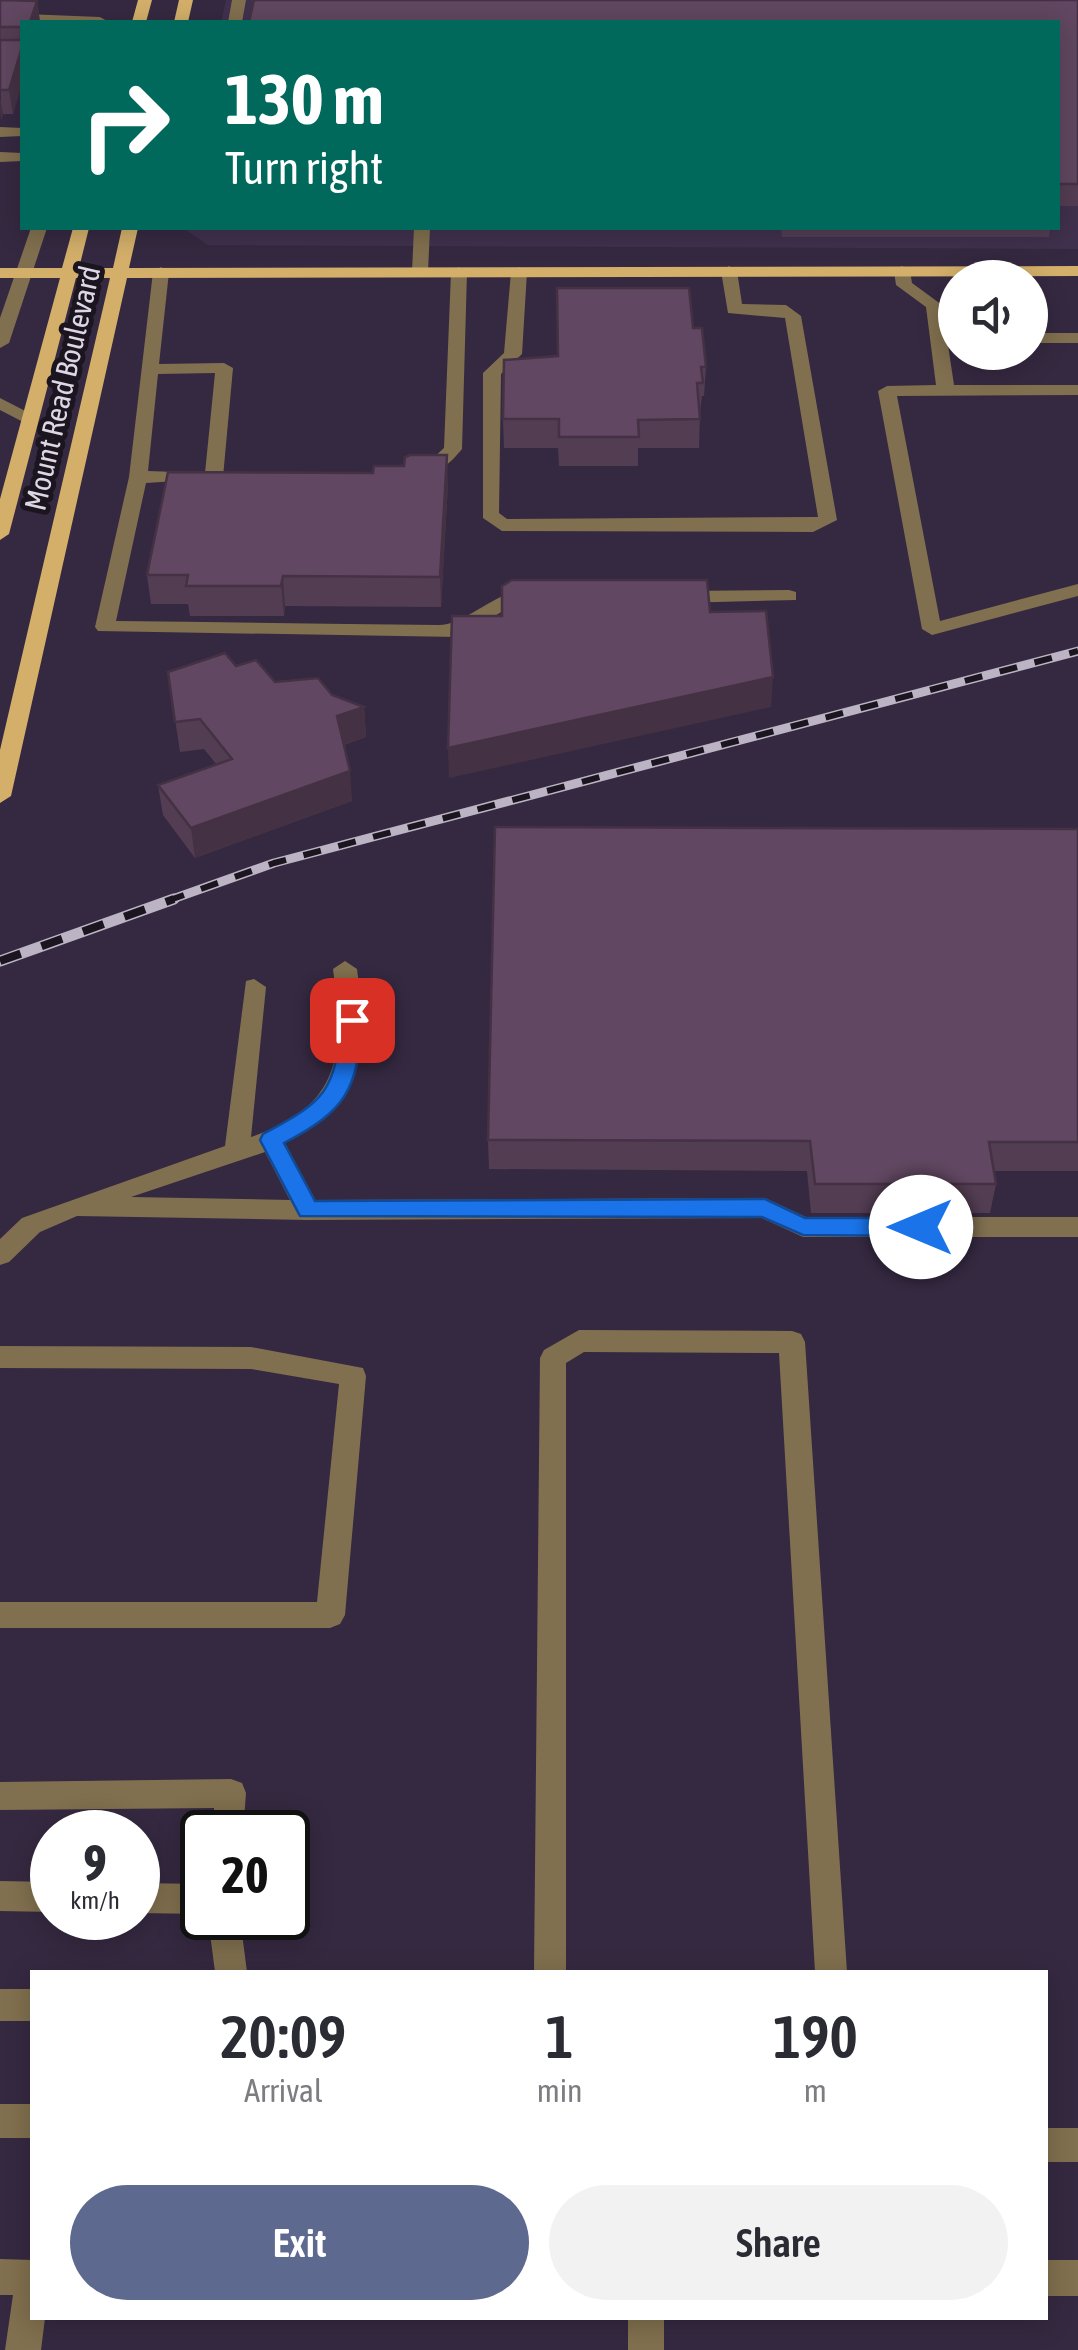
<!DOCTYPE html>
<style>
body{margin:0;font-family:"Asap Condensed",sans-serif;background:#f2f2f3;color:#2b2b33;height:100vh;display:flex;flex-direction:column;font-size:38px;white-space:nowrap}
*{box-sizing:border-box;margin:0}
p{font-size:32px;color:#7c7c81}
.icon{flex:none;width:55px;height:55px;fill:none;stroke:currentColor;stroke-width:2;stroke-linecap:round;stroke-linejoin:round}
.map{position:relative;flex:1;overflow:hidden}
.sheet{position:absolute;left:30px;top:1970px;width:1018px;height:350px;display:flex;flex-direction:column;background:#fff;border-radius:0px;box-shadow:0 5px 25px #0003}
.sheet>*{flex:none}
.banner{position:absolute;left:20px;top:20px;width:1040px;height:210px;border-radius:0px;box-shadow:0 5px 25px #0003;background:#00695c;color:#fff;overflow:hidden}
.controls{position:absolute;left:938px;top:260px;display:grid;gap:20px}
.controls a{display:grid;place-items:center;width:110px;height:110px;border-radius:50%;background:#fff;box-shadow:0 5px 25px #0003;font-size:50px}
.speed{position:absolute;left:30px;top:1810px;display:flex;gap:20px;font-size:50px;font-weight:700;text-align:center}
.speed>*{display:grid;place-content:center;width:130px;height:130px;border-radius:50%;background:#fff;box-shadow:0 5px 25px #0003;line-height:1}
.speed small{font-size:25px;font-weight:400}
.speed .limit{border:5px solid #111;border-radius:15px;background:#fff;color:#111}
.pin{position:absolute;display:grid;place-items:center;width:85px;height:85px;color:#fff;margin:-42px;border-radius:20px;box-shadow:0 5px 15px #0006}
.me{position:absolute;width:110px;margin:-55px;rotate:270deg;stroke-linejoin:round;filter:drop-shadow(0 0 8px #0008)}
.turn{display:flex;align-items:center;gap:35px;height:210px;padding:0 40px;font-size:45px}
.turn .icon{width:130px;height:130px;stroke-width:2.5}
.turn b{display:block;font-size:70px;line-height:85px}
.eta{display:flex;justify-content:space-evenly;align-items:center;height:170px;text-align:center}
.eta b{font-size:60px;font-weight:600;line-height:70px}
.button{display:flex;gap:20px;margin-top:auto;padding:20px 40px}
.button a{flex:1;height:115px;border-radius:60px;background:#5d698e;color:#fff;font-size:40px;font-weight:600;line-height:115px;text-align:center}
.button a+a{background:#f2f2f3;color:#2b2b33}
.map>svg:first-child{display:block}
</style>
<div class="map">
<svg width="1078" height="2350" viewBox="0 0 1078 2350">
<rect width="100%" height="100%" fill="#352941"/>
<path fill="#40314e" d="M226 0H1078V249L208 245 183 228H1058V22H221Z"/>
<g fill="none" stroke-linecap="round" stroke-linejoin="round">
<g fill="#81704f" fill-rule="evenodd">
<path d="M232 0H246L242 22H228Z"/>
<path d="M0 13 100 17 107 21H0Z"/>
<path d="M0 127 22 128V136L0 137Z"/>
<path d="M0 152 22 153V161L0 162Z"/>
<path d="M31 228H47L9 343 0 348V318Z"/>
<path d="M414 228H430L428 272 420 277 412 272Z"/>
<path d="M729 266 737 271 742 304 786 305 801 316 837 520 813 532 502 531 483 518V373L504 353 511 272 519 267 527 272 522 354 501 374 499 513 507 519 818 517 785 318 728 313 721 271Z"/>
<path d="M902 266 910 271 912 283 942 305 954 385H1078V395L897 396 940 621 1078 584V596L932 635 922 629 878 391 887 386 936 385 926 307 896 285 894 271Z"/>
<path d="M161 267 169 272 159 364 224 363 233 368 223 477 214 483 206 479 146 483 116 621C224 622 331 624 439 625 472 625 513 571 543 598L540 602 515 604 458 637 98 631 95 627 129 477 153 272ZM215 373 205 473 148 471 158 374Z"/>
<path d="M459 267 467 272 462 449C449 465 433 479 412 476V468L429 462 444 448 451 272Z"/>
<rect x="1030" y="333" width="48" height="10"/>
<path d="M0 398 35 416 38 420 29 425 0 410Z"/>
<path d="M789 590 796 592V600L678 603 668 597 678 591Z"/>
<path d="M345 961 357 969C368 1055 365 1096 285 1143L315 1200 765 1198 806 1217H1078V1237H803L762 1218 308 1220 77 1216 40 1232 9 1262 0 1265V1239L22 1218 225 1146 246 981 254 979 266 987 251 1137C343 1106 344 1053 333 969ZM265 1152 290 1200 131 1197Z"/>
<path d="M579 1330 792 1331 801 1334 805 1342 847 1972H815L779 1353 584 1352 566 1363V1972H534L540 1358 544 1350Z"/>
<path d="M0 1346 251 1347 363 1368 366 1376 345 1615 340 1624 330 1628H0V1602H317L339 1384 251 1369 0 1368Z"/>
<path d="M231 1779 242 1783 246 1793 243 1832H213L214 1808 0 1810V1782Z"/>
<path d="M0 1881 52 1882V1912L0 1911Z"/>
<path d="M138 1883 202 1884V1914L138 1913Z"/>
<path d="M208 1918H240L247 1972H215Z"/>
<rect x="0" y="1989" width="32" height="32"/>
<rect x="0" y="2104" width="32" height="34"/>
<rect x="1045" y="2128" width="33" height="34"/>
<path d="M0 2259 32 2260V2318H45L41 2350H5L13 2295H0Z"/>
<rect x="1045" y="2260" width="33" height="36"/>
<rect x="628" y="2318" width="36" height="32"/>
</g>
<g fill="#d3af6a" fill-rule="evenodd">
<path d="M138 0H152L146 22H132Z"/>
<path d="M179 0H193L188 22H174Z"/>
<path d="M73 228H89L79 268H113L122 228H138L129 268 1078 266V276L127 278 11 796 0 803V750L110 278H76L9 534 0 540V499L60 278H0V268H62Z"/>
</g>
<defs>
<path id="rail-far1" d="M167 901 274 863 1078 651"/>
<path id="rail" d="M0 961 174 899"/>
</defs>
<use href="#rail-far1" stroke="#bcb4c4" stroke-width="9"/>
<use href="#rail" stroke="#bcb4c4" stroke-width="11"/>
<use href="#rail-far1" stroke="#1a151f" stroke-width="6" stroke-dasharray="18" stroke-linecap="butt"/>
<use href="#rail" stroke="#1a151f" stroke-width="8" stroke-dasharray="22" stroke-linecap="butt"/>
</g>
<g fill="#533d53">
<path d="M0 0 37 1 40 22H22V83L13 114H3L1 120Z"/>
<path d="M1078 0V206H1058V22Z"/>
<path d="M781 228H1050L1049 237H782Z"/>
<path d="M693 328 706 367 704 396H702L700 412 699 448H638V466H559L558 448H504L503 419 557 356Z"/>
<path d="M448 484 441 607 285 606 284 616H190L188 604H151L147 575Z"/>
<path d="M168 672 275 682 332 695 364 707 366 737 344 745 352 801 195 858 163 815 158 785 217 765 204 749 180 752Z"/>
<path d="M1078 829V1171H994L996 1184 990 1213H811L807 1171 489 1169 488 1140Z"/>
</g>
<g fill="#443244">
<path d="M37 1 40 22H30Z"/>
<path d="M22 47V83L13 114 9 90Z"/>
<path d="M0 96 3 114 1 120 0 113Z"/>
<path d="M447 455 448 484 441 607 440 577Z"/>
<path d="M283 576 285 606 284 616 281 586Z"/>
<path d="M773 677 771 707 449 778 448 748Z"/>
<path d="M364 707 366 737 340 746 337 716Z"/>
<path d="M350 771 352 801 195 858 191 828Z"/>
</g>
<g fill="#614761" stroke="#443244" stroke-width="2.5">
<path d="M0 0 37 1 30 22H22V47L9 90H0V40H21V27H0Z"/>
<path d="M254 0H1078V184H1058V22H249Z"/>
<path d="M557 288H689L693 328H702L706 367H701L703 383H697L700 419 638 420 639 437H559V419H503L504 360 558 356Z"/>
<path d="M410 455H447L440 577 283 576 281 586H186L188 575H147L168 472 373 473 374 466H404L405 457Z"/>
<path d="M512 580H707L710 612 766 611 773 677 448 748 452 616H502V586Z"/>
<path d="M225 653 236 666 256 660 275 682 318 678 332 695 364 707 337 716 350 771 191 828 158 785 232 759 200 719 175 722 168 672Z"/>
<path d="M495 827 1078 829V1142H989L996 1184H815L810 1141 488 1140Z"/>
</g>
<path fill="#1a73e8" stroke="#114b97" stroke-width="2.5" d="M352 1013 363 1020C356 1091 348 1109 284 1143L315 1201 765 1199 805 1218H921L932 1227 921 1236 803 1235 762 1217 300 1216 260 1140 263 1134C327 1100 334 1092 342 1020Z"/>
<g text-anchor="middle" dominant-baseline="central" stroke-width="10" stroke-linejoin="round" paint-order="stroke">
<g font-size="30" fill="#ddd6e5" stroke="#1a151f">
<text transform="translate(62 388) rotate(-77)">Mount Read Boulevard</text>
</g>
</g>
</svg>
<div class="controls">
<a><svg class="icon" aria-label="sound" viewBox="0 0 24 24"><path d="M4 9h4l5-4v14l-5-4H4zM17 9q2 3 0 6"/></svg></a>
</div>
<div class="speed"><div>9<small>km/h</small></div><div class="limit">20</div></div>
<div class="pin" style="left:352px;top:1020px;background:#d93025"><svg class="icon" aria-label="arrive" viewBox="0 0 24 24"><path d="M6 21V4h12l-3 4 3 4H6"/></svg></div>
<svg class="me" style="left:921px;top:1227px" viewBox="-20 -20 40 40"><circle r="19" fill="#fff"/><path d="M0-13L10 11 0 6-10 11z" fill="#1a73e8"/></svg>
<div class="banner">
<div class="turn"><svg class="icon" aria-label="right" viewBox="0 0 24 24"><path d="M7 20v-9h11M14 6l5 5-5 5"/></svg><div><b>130 m</b>Turn right</div></div>
</div>
<section class="sheet">
<div class="eta">
<div><b>20:09</b><p>Arrival</p></div>
<div><b>1</b><p>min</p></div>
<div><b>190</b><p>m</p></div>
</div>
<div class="button"><a>Exit</a><a>Share</a></div>
</section>
</div>
